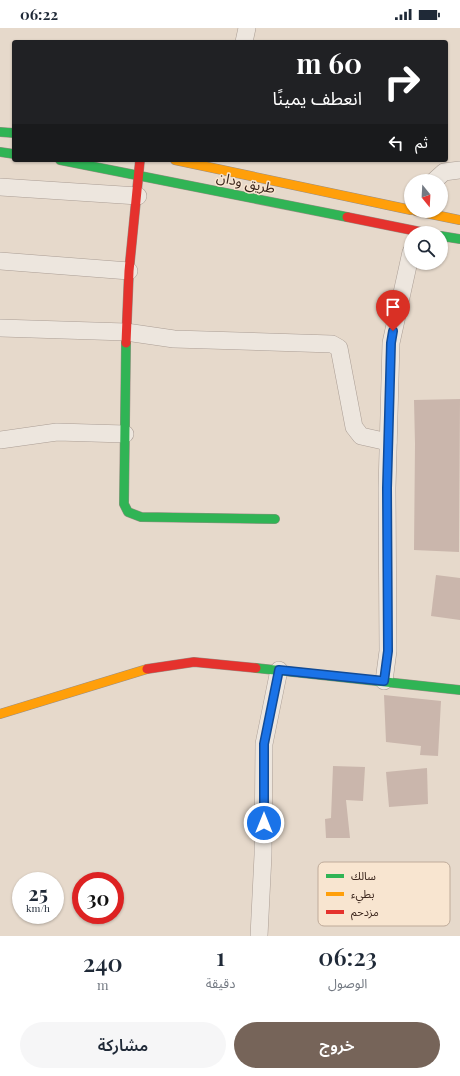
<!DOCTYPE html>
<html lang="ar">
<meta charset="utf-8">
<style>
body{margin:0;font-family:"Playfair Display","Noto Sans Arabic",serif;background:#f6f6f7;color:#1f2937;direction:rtl;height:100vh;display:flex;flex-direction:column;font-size:15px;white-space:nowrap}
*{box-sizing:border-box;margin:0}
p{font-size:13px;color:#747a83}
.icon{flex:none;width:22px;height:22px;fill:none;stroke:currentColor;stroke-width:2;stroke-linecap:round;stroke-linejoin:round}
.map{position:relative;height:908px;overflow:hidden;direction:ltr}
.sheet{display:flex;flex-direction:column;background:#fff;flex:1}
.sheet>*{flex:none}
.guide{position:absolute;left:12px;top:12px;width:436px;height:122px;border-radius:4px;box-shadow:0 1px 3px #0004;direction:rtl;background:#202124;color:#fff;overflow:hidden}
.needle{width:26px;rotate:162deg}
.buttons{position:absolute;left:404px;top:146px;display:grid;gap:8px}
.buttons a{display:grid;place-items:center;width:44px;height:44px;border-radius:50%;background:#fff;box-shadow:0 1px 3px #0004;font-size:20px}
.speed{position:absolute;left:12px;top:844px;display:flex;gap:8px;font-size:20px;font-weight:700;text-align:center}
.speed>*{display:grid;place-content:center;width:52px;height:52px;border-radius:50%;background:#fff;box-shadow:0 1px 3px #0004;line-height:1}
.speed small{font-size:10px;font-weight:400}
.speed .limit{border:6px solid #d22;background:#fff;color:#111}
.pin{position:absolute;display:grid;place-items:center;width:34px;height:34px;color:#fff;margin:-41px -17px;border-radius:50% 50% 50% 0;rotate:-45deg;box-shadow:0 0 4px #0007}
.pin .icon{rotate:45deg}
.me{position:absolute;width:44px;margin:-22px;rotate:0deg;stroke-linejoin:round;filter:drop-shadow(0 0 3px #0008)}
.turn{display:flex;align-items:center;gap:14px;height:84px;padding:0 20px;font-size:18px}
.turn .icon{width:52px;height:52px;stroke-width:2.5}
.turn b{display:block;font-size:28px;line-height:34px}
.then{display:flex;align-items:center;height:38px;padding:0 20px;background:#0003;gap:8px;font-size:15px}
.eta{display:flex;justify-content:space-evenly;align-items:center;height:68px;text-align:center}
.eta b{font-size:24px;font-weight:600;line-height:28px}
.cta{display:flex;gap:8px;margin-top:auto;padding:8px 20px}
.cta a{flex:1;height:46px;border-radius:24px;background:#766459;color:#fff;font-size:16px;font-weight:600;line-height:46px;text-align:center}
.cta a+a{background:#f6f6f7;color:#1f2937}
.status{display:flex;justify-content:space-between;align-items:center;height:28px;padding:0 20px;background:#fff;direction:ltr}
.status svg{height:11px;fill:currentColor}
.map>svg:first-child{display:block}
</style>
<div class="status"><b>06:22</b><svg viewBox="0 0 49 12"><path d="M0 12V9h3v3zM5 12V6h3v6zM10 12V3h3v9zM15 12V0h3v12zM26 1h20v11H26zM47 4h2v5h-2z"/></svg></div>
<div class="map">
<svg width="460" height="908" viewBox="0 0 460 908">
<rect width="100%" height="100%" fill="#e6d9cb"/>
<g fill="#cab6ac">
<path d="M460 371 459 524 414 522 415 416 414 372Z"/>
<path d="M436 547 460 550V592L431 588Z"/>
<path d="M384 667 441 673 438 728 420 727 421 718 386 714Z"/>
<path d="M333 738 365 739 363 773 346 772 350 810H326L325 791 331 790Z"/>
<path d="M427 740 428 776 389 779 386 744Z"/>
</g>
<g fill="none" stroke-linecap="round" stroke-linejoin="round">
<defs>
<g id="street">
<path d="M244 14 247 0"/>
<path d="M434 153 444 144 460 142"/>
<path d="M0 159 138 168"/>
<path d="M0 233 129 243"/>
<path d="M0 300 126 304 174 311 332 316 339 320 354 399 361 408 388 414"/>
<path d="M0 412 57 404 125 406"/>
<path d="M384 653 388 623 387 460 391 315 411 224"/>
<path d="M259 908 263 827 264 716 279 642"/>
</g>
<g id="fast">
<path d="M0 104 14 105"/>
<path d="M0 124 14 126"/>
<path d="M60 132 347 189"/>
<path d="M441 208 460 211"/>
<path d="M126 315 124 476 128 484 141 489 275 491"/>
<path d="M256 640 460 662"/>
</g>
<g id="slow">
<path d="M175 132 411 182"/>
<path d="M416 183 460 192"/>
<path d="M0 686 147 641"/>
</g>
<g id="jam">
<path d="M347 189 426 205"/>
<path d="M126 315 129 243 140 132"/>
<path d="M147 641 194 634 256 640"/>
</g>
</defs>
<use href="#street" stroke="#ab9e95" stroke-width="18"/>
<use href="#fast" stroke="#9a8e85" stroke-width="10"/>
<use href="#slow" stroke="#9a8e85" stroke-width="10"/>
<use href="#jam" stroke="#9a8e85" stroke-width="10"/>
<use href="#street" stroke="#ede6de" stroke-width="17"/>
<use href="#fast" stroke="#30b455" stroke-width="9"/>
<use href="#slow" stroke="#ff9f0a" stroke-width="9"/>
<use href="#jam" stroke="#e5322d" stroke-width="9"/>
</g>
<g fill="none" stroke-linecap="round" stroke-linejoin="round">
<defs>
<path id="route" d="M264 795V716L279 642 384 653 388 623 387 460 391 315 393 303"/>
</defs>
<use href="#route" stroke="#114b97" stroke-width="10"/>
<use href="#route" stroke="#1a73e8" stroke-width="7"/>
</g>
<g text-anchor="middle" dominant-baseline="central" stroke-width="3" stroke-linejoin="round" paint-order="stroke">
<g font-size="14" fill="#3a251c" stroke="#f8e5d0">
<text transform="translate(246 154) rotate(12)">طريق ودان</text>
</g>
</g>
<rect x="318" y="834" width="132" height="64" rx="6" fill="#f8e5d0" stroke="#bfab9a" stroke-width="1"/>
<rect x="326" y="846" width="18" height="4" fill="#30b455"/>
<rect x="326" y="864" width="18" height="4" fill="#ff9f0a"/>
<rect x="326" y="882" width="18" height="4" fill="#e5322d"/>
<g font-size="11" fill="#3a251c">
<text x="351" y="852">سالك</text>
<text x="351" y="870">بطيء</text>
<text x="351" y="888">مزدحم</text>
</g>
</svg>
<div class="buttons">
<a><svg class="needle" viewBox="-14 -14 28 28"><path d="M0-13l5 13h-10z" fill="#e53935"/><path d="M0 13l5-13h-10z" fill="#747a83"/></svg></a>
<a><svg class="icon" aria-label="search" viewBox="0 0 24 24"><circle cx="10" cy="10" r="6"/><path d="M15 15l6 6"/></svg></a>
</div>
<div class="speed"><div>25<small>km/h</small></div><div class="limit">30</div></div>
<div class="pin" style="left:393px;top:303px;background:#d93025"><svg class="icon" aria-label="arrive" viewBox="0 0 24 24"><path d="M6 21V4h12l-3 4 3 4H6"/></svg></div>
<svg class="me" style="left:264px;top:795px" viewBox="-20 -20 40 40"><circle r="17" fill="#1a73e8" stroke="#fff" stroke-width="3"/><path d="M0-11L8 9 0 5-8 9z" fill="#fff"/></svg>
<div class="guide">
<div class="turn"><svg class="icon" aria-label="right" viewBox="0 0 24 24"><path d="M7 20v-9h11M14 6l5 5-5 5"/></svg><div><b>60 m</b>انعطف يمينًا</div></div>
<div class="then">ثم<svg class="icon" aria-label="left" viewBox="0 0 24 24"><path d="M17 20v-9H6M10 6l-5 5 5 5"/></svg></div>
</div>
</div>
<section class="sheet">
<div class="eta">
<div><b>06:23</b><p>الوصول</p></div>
<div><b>1</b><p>دقيقة</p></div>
<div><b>240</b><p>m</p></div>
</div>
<div class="cta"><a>خروج</a><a>مشاركة</a></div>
</section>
